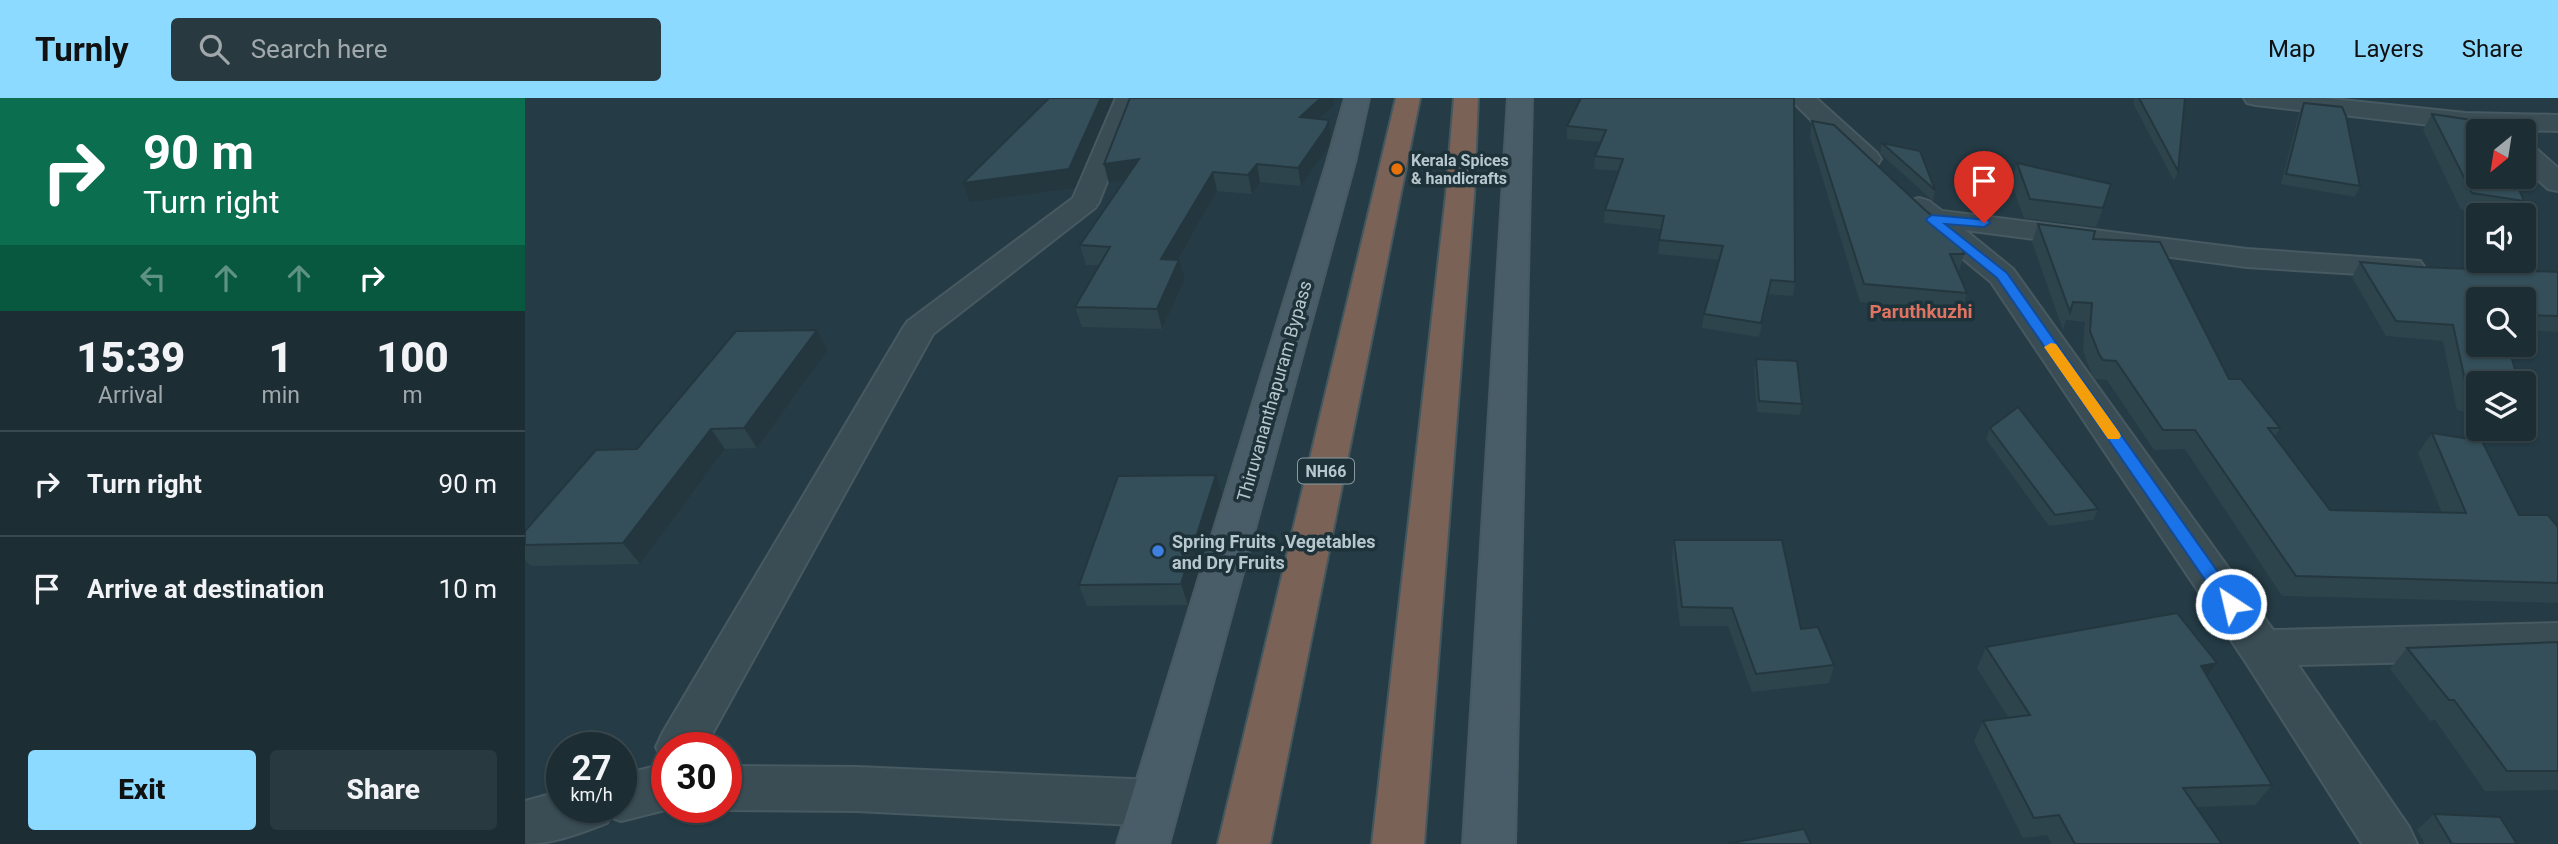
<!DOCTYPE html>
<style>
body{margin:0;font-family:Roboto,sans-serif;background:#293940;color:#f1f3f6;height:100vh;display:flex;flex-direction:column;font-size:26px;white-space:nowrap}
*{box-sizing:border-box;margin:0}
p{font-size:23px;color:#a0a8ac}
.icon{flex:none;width:38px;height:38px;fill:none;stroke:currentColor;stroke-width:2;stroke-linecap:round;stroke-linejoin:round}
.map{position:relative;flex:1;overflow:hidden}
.panel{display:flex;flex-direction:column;background:#1c2d34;width:525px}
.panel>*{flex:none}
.hud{background:#0b6e4f;color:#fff;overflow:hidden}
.needle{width:46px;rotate:210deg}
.controls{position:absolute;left:1941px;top:21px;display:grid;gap:14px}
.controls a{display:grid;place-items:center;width:70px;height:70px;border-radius:7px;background:#1c2d34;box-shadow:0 2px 5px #0004,0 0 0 2px #3a494f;font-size:35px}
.speed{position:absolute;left:21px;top:634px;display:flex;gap:14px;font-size:35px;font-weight:700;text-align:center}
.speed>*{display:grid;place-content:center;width:91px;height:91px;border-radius:50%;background:#1c2d34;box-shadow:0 2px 5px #0004,0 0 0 2px #3a494f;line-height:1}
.speed small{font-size:18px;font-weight:400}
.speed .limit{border:10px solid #d22;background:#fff;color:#111}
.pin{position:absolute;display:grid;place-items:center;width:60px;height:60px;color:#fff;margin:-72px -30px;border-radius:50% 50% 50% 0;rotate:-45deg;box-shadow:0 0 7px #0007}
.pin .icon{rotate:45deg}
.me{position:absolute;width:77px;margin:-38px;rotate:325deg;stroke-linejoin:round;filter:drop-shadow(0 0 5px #0008)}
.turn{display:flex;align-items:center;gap:24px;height:147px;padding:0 28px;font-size:32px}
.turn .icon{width:91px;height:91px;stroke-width:2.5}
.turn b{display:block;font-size:49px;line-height:60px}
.lanes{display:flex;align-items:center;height:66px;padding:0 28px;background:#0003;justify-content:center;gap:35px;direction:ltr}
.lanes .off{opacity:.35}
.eta{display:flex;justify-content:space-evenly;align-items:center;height:119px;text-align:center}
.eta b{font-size:42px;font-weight:800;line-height:49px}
.button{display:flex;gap:14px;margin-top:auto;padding:14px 28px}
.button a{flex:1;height:80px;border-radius:7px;background:#8cdaff;color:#111;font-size:28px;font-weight:800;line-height:80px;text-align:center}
.button a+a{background:#293940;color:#f1f3f6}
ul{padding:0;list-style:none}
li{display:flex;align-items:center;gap:21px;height:105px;padding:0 28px;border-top:2px solid #3a494f}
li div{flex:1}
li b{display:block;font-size:26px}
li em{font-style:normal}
header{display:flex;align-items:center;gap:42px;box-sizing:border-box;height:98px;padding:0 35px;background:#8cdaff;color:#111}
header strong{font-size:33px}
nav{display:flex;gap:38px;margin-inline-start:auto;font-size:24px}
.search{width:490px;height:63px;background:#293940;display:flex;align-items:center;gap:18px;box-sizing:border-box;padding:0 24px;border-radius:7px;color:#a0a8ac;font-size:26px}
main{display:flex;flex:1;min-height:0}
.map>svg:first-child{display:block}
</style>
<header>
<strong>Turnly</strong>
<div class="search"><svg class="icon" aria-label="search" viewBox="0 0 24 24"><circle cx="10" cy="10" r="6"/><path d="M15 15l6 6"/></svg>Search here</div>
<nav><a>Map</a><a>Layers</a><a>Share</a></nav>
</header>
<main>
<section class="panel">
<div class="hud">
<div class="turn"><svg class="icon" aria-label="right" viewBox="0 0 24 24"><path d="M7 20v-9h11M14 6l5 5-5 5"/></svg><div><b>90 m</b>Turn right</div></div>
<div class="lanes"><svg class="icon off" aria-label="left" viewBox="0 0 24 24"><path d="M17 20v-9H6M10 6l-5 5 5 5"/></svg><svg class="icon off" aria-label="ahead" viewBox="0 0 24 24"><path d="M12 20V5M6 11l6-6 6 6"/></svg><svg class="icon off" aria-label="ahead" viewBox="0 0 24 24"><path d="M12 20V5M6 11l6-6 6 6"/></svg><svg class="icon" aria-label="right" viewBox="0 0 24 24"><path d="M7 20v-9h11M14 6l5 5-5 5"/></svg></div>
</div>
<div class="eta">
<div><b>15:39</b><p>Arrival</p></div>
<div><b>1</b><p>min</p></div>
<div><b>100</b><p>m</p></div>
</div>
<ul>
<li><svg class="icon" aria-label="right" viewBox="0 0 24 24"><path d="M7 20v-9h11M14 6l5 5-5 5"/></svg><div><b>Turn right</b></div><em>90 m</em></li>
<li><svg class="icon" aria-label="arrive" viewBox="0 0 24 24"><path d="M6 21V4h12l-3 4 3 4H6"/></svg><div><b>Arrive at destination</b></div><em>10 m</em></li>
</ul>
<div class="button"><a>Exit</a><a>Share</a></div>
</section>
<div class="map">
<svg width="2033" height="746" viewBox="0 0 2033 746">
<rect width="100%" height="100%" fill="#253c46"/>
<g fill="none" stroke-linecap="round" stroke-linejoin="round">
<defs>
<g id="street">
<path d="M591 0H615L574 104 570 110 408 236 180 649H142V665L138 664 131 649 138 634 378 230 383 223 548 100Z"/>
<path d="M1264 0H1291L1352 55 1356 61 1352 67 1342 69 1332 67Z"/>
<path d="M1719 0H1799L1940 15 2033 17V33L1940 31 1731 7 1722 5Z"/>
<path d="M1998 45 2007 47 2033 70V93L2023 91 1998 68Z"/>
<path d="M1394 100 1404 103 1417 113 1722 151 1895 163 1900 170 1895 177 1884 179 1722 169 1440 132 1488 171 1748 532 2033 525V561L1773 567 1884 729 1892 746H1837L1720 563 1466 184 1397 127 1380 109 1384 103Z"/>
<path d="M131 668H142V709H152L96 723 85 719 82 725C56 735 28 746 0 746V703L37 693V709H96V677Z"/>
<path d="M201 668 332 669 629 682 647 689 654 705 647 721 629 728 332 713 201 712 191 709H201Z"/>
</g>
<g id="secondary">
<path d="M820 0H844L830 64 644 746H592L802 64Z"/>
<path d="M983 0H1007L990 746H938Z"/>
</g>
<g id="highway">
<path d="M871 0H895L745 746H693Z"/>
<path d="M929 0H953L949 97 899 746H847L921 97Z"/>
</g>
</defs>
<use href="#street" stroke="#475961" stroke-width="4"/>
<use href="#secondary" stroke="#475961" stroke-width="4"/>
<use href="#highway" stroke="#44575f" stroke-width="4"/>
<use href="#street" fill="#3a4d55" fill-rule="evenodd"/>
<use href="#secondary" fill="#485d68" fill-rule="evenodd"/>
<use href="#highway" fill="#7b6256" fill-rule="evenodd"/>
</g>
<g fill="#2d444d">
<path d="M1056 0 1270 184 1268 198 1244 196 1234 239 1177 230 1179 216 1194 162 1133 156 1136 131 1079 125 1080 112 1093 73 1069 71 1070 58 1076 44 1042 41V28Z"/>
<path d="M1610 0H1660L1653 73 1649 83 1608 5Z"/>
<path d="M1779 5 1835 88 1830 99 1756 86 1774 15Z"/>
<path d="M809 7 795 21 804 22 806 40 804 48 776 88 735 84 727 96 692 93 653 162 660 181 637 231 557 229 550 209 574 167H561L555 147 600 83 584 85 579 66Z"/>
<path d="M1907 16 1999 103 1990 117H1973L1936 112 1898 32Z"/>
<path d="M1287 23 1439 156 1434 174 1442 195 1437 213 1335 204 1285 39Z"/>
<path d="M1357 45 1410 92 1408 103 1355 55Z"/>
<path d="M1492 65 1578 110 1571 129 1499 120 1486 84Z"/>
<path d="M1513 126 1568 141 1704 281 1755 330 1750 339 1805 412 1917 415 1893 355 1907 335 1994 417 2033 429V505L1757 498 1660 351 1629 352 1582 282 1570 281 1566 275 1558 252 1560 224 1541 222 1538 232 1507 144Z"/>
<path d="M1835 164 1894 169 2033 174V234L1998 232V201H1953V317L1932 312 1918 243 1861 238 1827 179Z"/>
<path d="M292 232 303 252 232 350 200 351 115 466 6 468 0 462V433L112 351Z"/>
<path d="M1231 261 1277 306 1275 317 1232 314 1229 272Z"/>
<path d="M1465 330 1573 411 1568 422 1524 428 1461 341Z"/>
<path d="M697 397 663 507 562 508 554 487Z"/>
<path d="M1149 442 1276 531 1309 567 1304 585 1227 594 1203 528H1155L1147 460Z"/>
<path d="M2033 544V692L1960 693 1910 622 1905 623 1865 571 1882 550Z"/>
<path d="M1461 549 1692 565 1683 579 1747 687 1730 707 1671 709 1697 746H1527L1522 737 1498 740 1449 643 1458 623 1483 619 1452 570Z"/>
<path d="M1909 716 1992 746H1900L1892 732Z"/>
</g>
<g fill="#24373f">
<path d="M576 0H588L550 90 445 104 438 85Z"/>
<path d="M792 0H808L809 7 778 37 775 19Z"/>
<path d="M804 22 806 40 804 48 776 88 773 70Z"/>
<path d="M614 61 619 80 584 85 579 66Z"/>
<path d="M732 66 735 84 727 96 723 77Z"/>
<path d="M688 74 692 93 642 181 636 161Z"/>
<path d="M654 162 660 181 637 231 632 211Z"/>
<path d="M292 232 303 252 232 350 219 330Z"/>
<path d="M186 331 200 351 115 466 98 445Z"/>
<path d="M691 377 697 397 663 507 656 486Z"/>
<path d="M1692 565 1678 585 1676 568Z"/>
</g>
<g fill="#344f5a" stroke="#24373f" stroke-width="2">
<path d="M524 0H576L544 71 438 85Z"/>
<path d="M605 0H796L775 19 804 22 801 30 773 70 732 66 723 77 688 74 636 161 654 162 632 211 550 209 585 149 555 147 614 61 579 66Z"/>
<path d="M1056 0H1269L1270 184 1246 182 1236 225 1179 216 1198 148 1134 142 1139 118 1080 112 1098 61 1070 58 1081 32 1042 28Z"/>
<path d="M1614 0H1660L1653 73Z"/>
<path d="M1779 5 1817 9 1821 18 1835 88 1761 76Z"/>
<path d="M1907 16 1966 25 1970 33H1953V79H1989L1999 103 1947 95Z"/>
<path d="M1287 23 1309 27 1400 112 1432 138 1439 156H1425L1442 195 1339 186Z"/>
<path d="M1357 45 1395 53 1410 92Z"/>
<path d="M1492 65 1586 86 1578 110 1505 101Z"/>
<path d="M1513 126 1570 133 1568 141 1635 144 1704 281H1716L1755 330H1743L1805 412 1941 415 1907 335 1957 343 1994 417H2023L2033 429V485L1771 478 1670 332H1638L1591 263 1578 262 1574 256 1565 233 1567 205 1548 204 1545 214Z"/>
<path d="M1835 164 1894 169 2033 174V218L1998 217V201H1953V247H1983L1994 285H1953V299L1943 296 1928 227 1871 223Z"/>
<path d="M292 232 219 330 186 331 98 445 0 447V433L71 352 112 351 211 233Z"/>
<path d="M1231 261 1272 263 1277 306 1234 303Z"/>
<path d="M1493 309 1573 411 1530 417 1465 330Z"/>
<path d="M691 377 656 486 554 487 593 378Z"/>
<path d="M1149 442H1257L1276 531 1293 529 1309 567 1231 576 1207 510 1157 509Z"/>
<path d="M1652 515 1692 565 1676 568 1747 687 1658 690 1697 746H1550L1534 717 1509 720 1458 623 1505 617 1461 549Z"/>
<path d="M2033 544V673H1982L1929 602H1924L1882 550Z"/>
<path d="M1909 716 1975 719 1992 746H1927Z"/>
<path d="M1279 731 1286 746H1202Z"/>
</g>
<path fill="#1a73e8" stroke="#114b97" stroke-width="2" d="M1407 117 1463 122 1465 125 1459 129 1420 126 1482 175 1712 501 1715 506 1712 511H1700L1472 180 1403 124 1401 121Z"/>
<path fill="#f59e0b" d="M1526 245 1531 246 1594 334 1596 338 1594 341H1583L1519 249Z"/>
<circle fill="#e8710a" stroke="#1e323a" stroke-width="2.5" cx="872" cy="71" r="7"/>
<circle fill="#3f7fe0" stroke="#1e323a" stroke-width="2.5" cx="633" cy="453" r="7"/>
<g text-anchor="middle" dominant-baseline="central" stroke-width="7" stroke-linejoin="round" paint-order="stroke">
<g font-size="16" font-weight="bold" fill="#b8c7ce" stroke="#1e323a" text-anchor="start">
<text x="886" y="62">Kerala Spices<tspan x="886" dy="18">&amp; handicrafts</tspan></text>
</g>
<rect fill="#1e323a" stroke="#8a9aa2" stroke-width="2" x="773" y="360.5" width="56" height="25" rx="5"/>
<g font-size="16" font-weight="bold" fill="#b8c7ce">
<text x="801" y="373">NH66</text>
</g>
<g font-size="18" fill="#b8c7ce" stroke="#1e323a">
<text transform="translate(749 293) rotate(-74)">Thiruvananthapuram Bypass</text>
</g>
<g font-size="18" font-weight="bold" fill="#b8c7ce" stroke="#1e323a" text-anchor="start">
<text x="647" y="443">Spring Fruits ,Vegetables<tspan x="647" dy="21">and Dry Fruits</tspan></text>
</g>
<g font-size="19" font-weight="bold" fill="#df7462" stroke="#1e323a">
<text x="1396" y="213">Paruthkuzhi</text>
</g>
</g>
</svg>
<div class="controls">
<a><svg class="needle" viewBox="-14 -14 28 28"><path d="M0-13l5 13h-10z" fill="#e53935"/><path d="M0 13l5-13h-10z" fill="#a0a8ac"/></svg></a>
<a><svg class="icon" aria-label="sound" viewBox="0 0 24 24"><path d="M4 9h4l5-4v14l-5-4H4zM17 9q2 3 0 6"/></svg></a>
<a><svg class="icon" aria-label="search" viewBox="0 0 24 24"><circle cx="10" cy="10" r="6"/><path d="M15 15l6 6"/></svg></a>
<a><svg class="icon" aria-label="layers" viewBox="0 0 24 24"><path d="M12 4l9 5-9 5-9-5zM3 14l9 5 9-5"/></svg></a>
</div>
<div class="speed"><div>27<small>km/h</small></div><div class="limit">30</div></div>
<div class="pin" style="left:1459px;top:125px;background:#d93025"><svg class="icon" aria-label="arrive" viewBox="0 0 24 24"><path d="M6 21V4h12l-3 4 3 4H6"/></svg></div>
<svg class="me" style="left:1706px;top:506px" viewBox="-20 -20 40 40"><circle r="17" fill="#1a73e8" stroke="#fff" stroke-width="3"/><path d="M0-11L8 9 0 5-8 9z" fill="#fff"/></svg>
</div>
</main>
